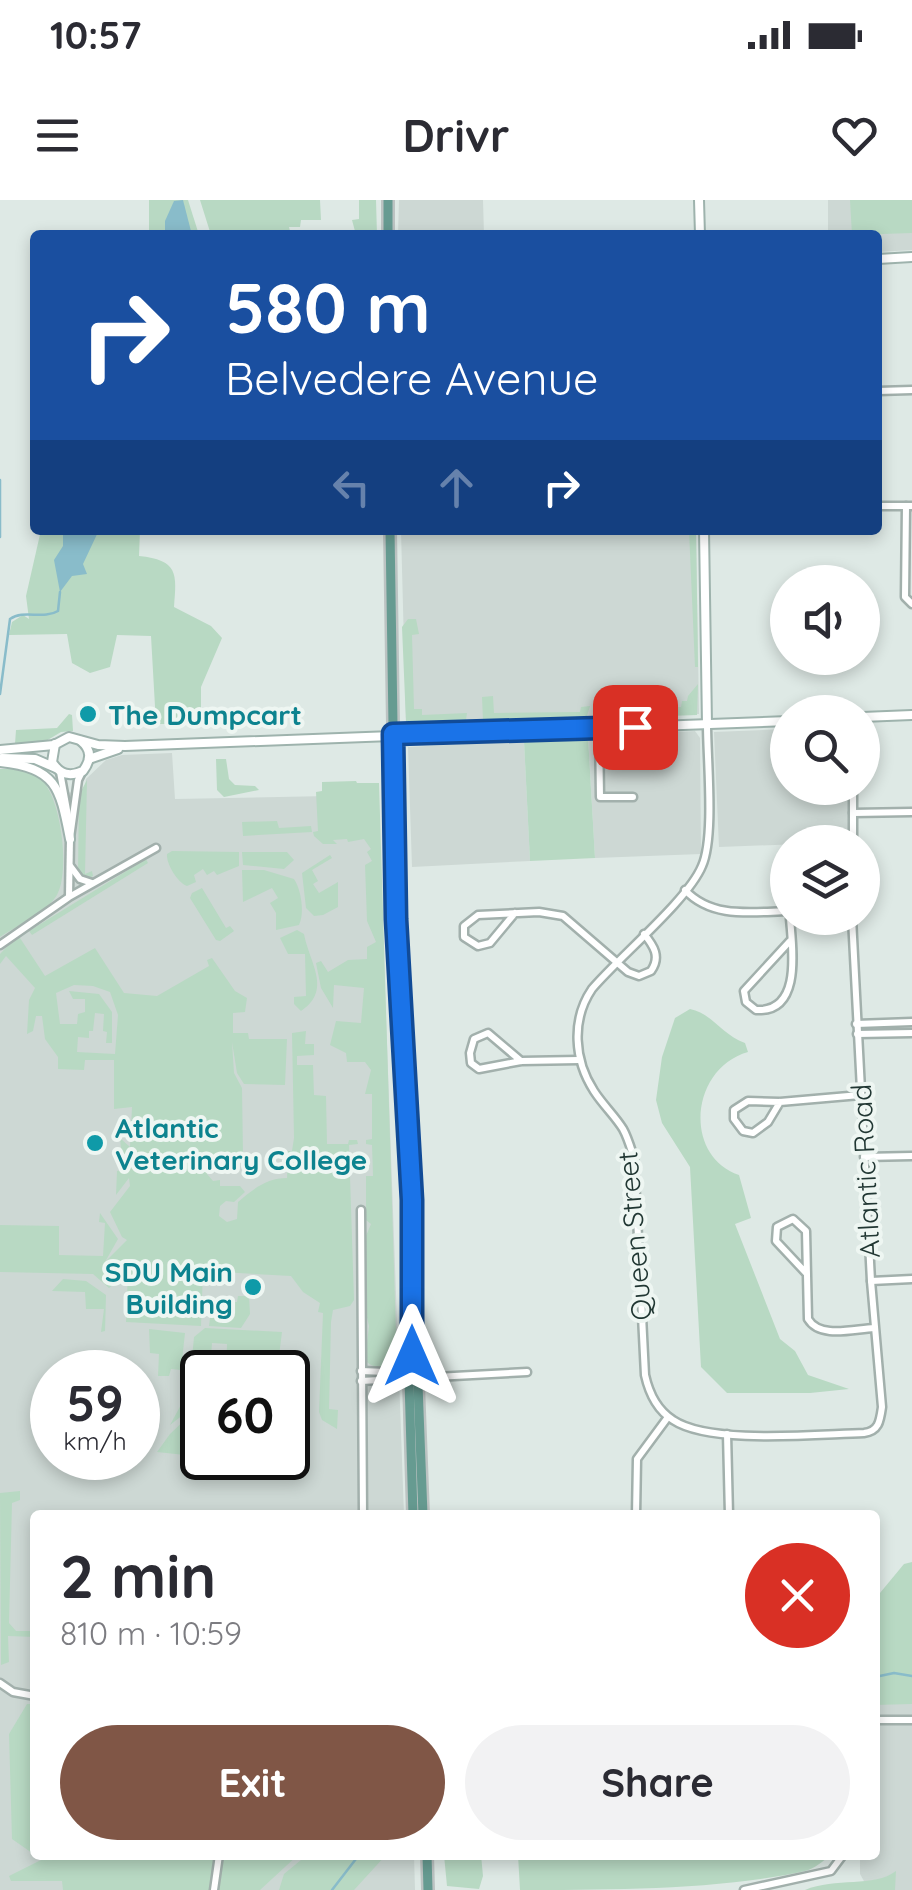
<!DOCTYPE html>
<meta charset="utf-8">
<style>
body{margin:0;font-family:Quicksand,sans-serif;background:#f2f2f3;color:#2b2b33;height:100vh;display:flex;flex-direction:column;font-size:38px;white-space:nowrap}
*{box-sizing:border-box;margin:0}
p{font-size:32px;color:#7c7c81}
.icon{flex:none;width:55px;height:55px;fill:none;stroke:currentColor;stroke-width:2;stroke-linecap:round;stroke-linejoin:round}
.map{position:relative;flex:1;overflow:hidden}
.sheet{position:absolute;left:30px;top:1310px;width:850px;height:350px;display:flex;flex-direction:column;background:#fff;border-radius:10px;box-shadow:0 5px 15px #0003}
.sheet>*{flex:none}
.top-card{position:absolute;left:30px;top:30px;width:852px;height:305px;border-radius:10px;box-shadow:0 5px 15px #0003;background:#1a4fa0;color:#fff;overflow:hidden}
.fabs{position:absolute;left:770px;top:365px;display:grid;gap:20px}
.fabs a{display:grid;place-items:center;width:110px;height:110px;border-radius:50%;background:#fff;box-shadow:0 5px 15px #0003;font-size:50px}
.speed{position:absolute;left:30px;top:1150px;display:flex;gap:20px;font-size:50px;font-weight:700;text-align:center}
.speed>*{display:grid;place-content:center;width:130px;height:130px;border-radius:50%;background:#fff;box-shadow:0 5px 15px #0003;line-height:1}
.speed small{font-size:25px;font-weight:400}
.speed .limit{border:5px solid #111;border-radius:15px;background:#fff;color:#111}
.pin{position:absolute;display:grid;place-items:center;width:85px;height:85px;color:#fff;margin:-42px;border-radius:20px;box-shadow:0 5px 15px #0006}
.me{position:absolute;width:110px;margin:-55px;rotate:0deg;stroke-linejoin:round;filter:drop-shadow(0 0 8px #0008)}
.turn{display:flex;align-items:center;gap:35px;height:210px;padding:0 30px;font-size:45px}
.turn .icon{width:130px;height:130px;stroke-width:2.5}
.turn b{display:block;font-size:70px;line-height:85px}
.lanes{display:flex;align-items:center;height:95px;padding:0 30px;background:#0003;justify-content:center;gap:50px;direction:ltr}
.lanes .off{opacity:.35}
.round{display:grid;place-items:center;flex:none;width:105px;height:105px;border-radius:52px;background:#f2f2f3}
.summary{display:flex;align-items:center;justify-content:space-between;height:170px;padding:0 30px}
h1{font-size:60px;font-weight:700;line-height:75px}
.button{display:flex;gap:20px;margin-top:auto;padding:20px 30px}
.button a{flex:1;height:115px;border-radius:60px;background:#805646;color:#fff;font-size:40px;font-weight:700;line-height:115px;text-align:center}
.button a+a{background:#f2f2f3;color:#2b2b33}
.status{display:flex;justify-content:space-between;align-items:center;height:70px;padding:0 50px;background:#fff;direction:ltr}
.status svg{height:28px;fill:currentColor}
header{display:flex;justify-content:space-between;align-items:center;height:130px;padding:0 30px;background:#fff;font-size:45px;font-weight:700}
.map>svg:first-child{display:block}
</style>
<div class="status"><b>10:57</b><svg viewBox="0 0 49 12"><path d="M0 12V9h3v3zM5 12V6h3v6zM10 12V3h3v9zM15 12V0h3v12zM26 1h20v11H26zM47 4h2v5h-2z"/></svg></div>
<header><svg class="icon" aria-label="menu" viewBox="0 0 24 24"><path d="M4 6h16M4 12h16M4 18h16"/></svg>Drivr<svg class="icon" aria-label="heart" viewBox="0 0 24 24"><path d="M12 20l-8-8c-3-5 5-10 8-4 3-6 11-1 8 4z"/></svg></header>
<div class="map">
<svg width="912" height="1690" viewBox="0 0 912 1690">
<rect width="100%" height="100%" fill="#dee9e5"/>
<g fill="#cdd8d4" fill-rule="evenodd">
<path d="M399 0H483L484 35H398Z"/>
<path d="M828 0H912V50L878 52V35H828Z"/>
<path d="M401 330H696L699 514 406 522Z"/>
<path d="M787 529 788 588H849L852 642 719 647 714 532Z"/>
<path d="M695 531 700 538 701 654 595 658 588 537Z"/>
<path d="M524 541 530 661 412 667 408 547Z"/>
<path d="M172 553 175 599 378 595 404 1315H35V1655H414L415 1690H0V576L39 589 84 594 86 579 106 560 122 555ZM52 1172H138V1258H52ZM202 1172H288V1258H202Z"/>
<path d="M912 1494V1690H869L860 1674V1655H875V1495Z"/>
</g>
<g fill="#b8d9c3" fill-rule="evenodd">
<path d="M149 0H188L199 35H149Z"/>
<path d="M200 0H320L321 20H301L300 27H289L291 35H211Z"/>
<path d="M359 0H376L377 35H356L352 20 359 19Z"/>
<path d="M850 0H912V33L852 35Z"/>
<path d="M41 330H140L139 356C178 360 177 373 174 407L211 426 222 438 201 487V520L198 524H156L151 436 117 435 110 467 90 473 72 463 67 434 9 435 12 422 23 415 29 419 26 396Z"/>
<path d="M689 330H696L698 467H695Z"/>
<path d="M408 419H416L419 434 412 435 414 509H422V515L467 513 466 520 406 522 402 427Z"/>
<path d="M698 484 697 515 611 518 604 509 606 500 616 502 617 509 681 507 682 501H687L688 496Z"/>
<path d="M493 496 494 513 580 512 581 507 590 506 586 519 483 521 482 497Z"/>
<path d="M69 514 72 515 73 531 61 532 46 541 15 544 16 530 57 528Z"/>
<path d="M588 537 595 658 530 661 524 541Z"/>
<path d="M216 559H226L229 579 235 585 255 586 259 590 224 597 217 590Z"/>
<path d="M0 569C12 569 28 569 38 576 61 592 71 672 57 695 46 713 18 725 0 737Z"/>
<path d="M87 580 85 674 92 671 93 676 87 679 78 672 79 595Z"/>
<path d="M356 581 357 583H379L397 1166C386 1169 372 1169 365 1160L369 1126 365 1109 363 1043 371 1024 361 1016V1011L366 1010V976H373L372 945 366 944V940L372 939V894H365L371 870 365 862H347L346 853 330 845 336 821 361 823 364 788 334 785 333 808 321 788 316 763 321 761 328 772 348 760 367 759V747L376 742 367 721 365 665 372 661 367 652 371 649 364 639 348 642 347 639 333 640 337 644H323L314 636 313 632 318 631 316 592 322 591V582Z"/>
<path d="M277 621 279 628 311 626 312 632 243 636 242 622Z"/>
<path d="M172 651 239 652V666L217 675 214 671 207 675 203 669 194 675 196 682 187 686C178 683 166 664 167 654Z"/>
<path d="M242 652H287L294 660 284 669 243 665Z"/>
<path d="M330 655 332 658 312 670 318 681 313 684 319 693 338 682V707L323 715 314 716 306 708 302 673Z"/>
<path d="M146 659 148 663 32 735 29 731Z"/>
<path d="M242 670H264L294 679C301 689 305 713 299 725L276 730V713L270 703 278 698 272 688 243 702Z"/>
<path d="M202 688 226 728 230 726 234 731 220 741 216 740 190 698 192 693Z"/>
<path d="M297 730 304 734C309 762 333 790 301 811L294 804V797L306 796 305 754H288L280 738Z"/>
<path d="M15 738H20L45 776 95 748 124 793 157 796 209 766 207 760 212 758 235 791 247 798 245 812 233 813V833H248L249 839H287L285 885 244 884 237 873 232 842 234 873 242 888 243 955 217 954 207 974 213 981 220 980V986H240L245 992 234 1002 226 1001 220 1006 219 1016 227 1022 237 1019 238 1002C253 989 267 978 287 978L288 951H292L294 938 292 833 306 831 305 844H314V855L297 856V865H313L314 895 326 896 327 944H348L349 940H357L358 944 349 945 354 1100 350 1106 333 1110 331 1122 329 1209 338 1210 337 1229 322 1220 319 1212 323 1113 318 1112 320 1103 303 1092 291 1076 203 1071 201 1126 126 1122 128 1070 113 1080 114 1084 109 1088 93 1074 0 1072V1025L59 1026V1055L103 1056 105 1023 99 1022 100 1013 118 1039 105 1062 127 1040 122 1037 110 1012 130 986 129 978 116 995 117 971 123 970 120 938 130 947 132 907 114 909V860H85L84 870 58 869V857L45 839 42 816H36L33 831 27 834 29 800 35 788 6 756 0 764V754ZM74 785 93 786 110 792 118 815 115 854 77 852 78 837 89 838V831H93L95 813 104 814 103 831 107 832 106 843H112V812L99 794 69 791 73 799H85V812L78 814 77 824H60L56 793Z"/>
<path d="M690 809C713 814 722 835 745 843L748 852C691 868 682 955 739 975L751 1018 735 1024 780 1139 795 1151 808 1175 849 1189 810 1193H727L701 1167 690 967 662 923 656 900 662 857 675 818Z"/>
<path d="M63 1079 86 1081 106 1095 105 1131 101 1132 104 1109H86L85 1092 52 1091Z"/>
<path d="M238 1096H249L250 1114 241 1128 209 1126 211 1111H227L228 1102H237Z"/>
<path d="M205 1128 282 1132 277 1172H226L227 1144 212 1143 210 1172H202V1177L198 1178 197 1204 170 1225 189 1190 194 1137Z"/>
<path d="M149 1129 185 1133 181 1170 171 1169 169 1176H158L159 1154 150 1153Z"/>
<path d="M193 1212H202V1232L189 1233V1247L195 1248 194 1256 157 1252 170 1234Z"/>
<path d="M20 1291V1300L12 1303 9 1423 16 1431H35V1437L8 1436 9 1462 1 1465 0 1293Z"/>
<path d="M912 1362V1504L875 1505V1399L904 1364Z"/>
<path d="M27 1504H35V1655L12 1639 9 1534Z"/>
<path d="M35 1655H298L260 1690H63L62 1681H11L9 1676 41 1660Z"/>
<path d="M307 1655H386L354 1690H279L284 1674Z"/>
<path d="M444 1655H481L483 1676 479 1689 447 1686Z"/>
<path d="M518 1655H831C823 1661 814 1669 805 1671 721 1690 607 1690 520 1690Z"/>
<path d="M896 1671 895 1690H805C835 1677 874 1688 896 1671Z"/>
</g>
<g fill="#89bcca">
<path d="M183 0 192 35H165V21L174 1Z"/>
<path d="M63 330H99L83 364 87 374 72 376 60 392 54 360 63 346Z"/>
</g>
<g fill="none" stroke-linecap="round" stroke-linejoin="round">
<g stroke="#89bcca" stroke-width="2.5">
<path d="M0 280V337"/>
<path d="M0 494 10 419C24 409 43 420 58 411L60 392"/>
<path d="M875 1477 894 1473 912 1476"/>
<path d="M332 1690 359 1655"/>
</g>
<defs>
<g id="street">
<path d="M878 191 912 190"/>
<path d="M878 306H912"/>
<path d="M906 306 905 397 912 404"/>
<path d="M707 525C707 560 715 637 702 666 688 700 619 757 592 789 571 820 574 860 594 891 603 905 615 916 623 929 628 938 631 949 634 958L645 1175C649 1193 657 1210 673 1220 710 1245 818 1234 864 1233 879 1231 880 1221 882 1207L871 1081 852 718"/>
<path d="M599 528 600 597H633"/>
<path d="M60 572 69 621"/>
<path d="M853 588V642"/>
<path d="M853 613 912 612"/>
<path d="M70 638 78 580 82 572"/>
<path d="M71 667 80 679 92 683"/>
<path d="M685 690C712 719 752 712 788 711"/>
<path d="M69 696 70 639"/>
<path d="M515 713 490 743 478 746 464 737V726L478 715 539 712 563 716 628 772 639 776 651 771C661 757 654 746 644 734"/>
<path d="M790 741 744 791 746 802 756 810C803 813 792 747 790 718"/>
<path d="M0 745 69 697 156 648"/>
<path d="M856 824 912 822"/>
<path d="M857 834 912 833"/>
<path d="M521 861 488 833 474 839 470 853 471 863 479 869 521 861 579 860"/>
<path d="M780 902 768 922 753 933 743 931 734 919V910L748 901 780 902 860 895"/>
<path d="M864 957 912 956"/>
<path d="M361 1010 363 1315"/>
<path d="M806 1073 776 1041 777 1027 793 1019 806 1031 808 1119C820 1139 853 1129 874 1128"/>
<path d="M871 1081 912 1079"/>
<path d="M361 1171 412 1173"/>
<path d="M361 1181 527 1172"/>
<path d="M727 1234 729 1315"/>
<path d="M636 1315 637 1259 668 1217"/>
<path d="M0 1483 13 1492 35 1496"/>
<path d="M875 1520H912"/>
<path d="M214 1690 219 1655"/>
<path d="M744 1690 831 1671 843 1655"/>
</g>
<g id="secondary">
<path d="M699 0 700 35"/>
<path d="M878 59 912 57"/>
<path d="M704 330 707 525"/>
<path d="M862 517 912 515"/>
<path d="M55 544 52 562C60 575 70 577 83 571 91 560 92 550 81 541"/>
<path d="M0 550 54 545 69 537 98 545 125 546 788 521"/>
<path d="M2 558 35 559 56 568"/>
<path d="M89 559 118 549"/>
<path d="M0 562C57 568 60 588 70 639"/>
</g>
<g id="primary">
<path d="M388 35V0"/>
<path d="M390 330 396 719 412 999 409 1181 413 1315"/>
<path d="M413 1158 418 1185 423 1315"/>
<path d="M427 1655 428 1690"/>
</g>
</defs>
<use href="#street" stroke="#a2b0ac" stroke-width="11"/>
<use href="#secondary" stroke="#9eb3ad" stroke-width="12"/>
<use href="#primary" stroke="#bcc3c2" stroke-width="14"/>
<use href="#street" stroke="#fff" stroke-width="6"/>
<use href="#secondary" stroke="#fff" stroke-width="8"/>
<use href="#primary" stroke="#669b91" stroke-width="9"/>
</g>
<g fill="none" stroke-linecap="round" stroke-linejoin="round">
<defs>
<path id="route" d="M412 1156V1000L396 719 393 534 635 527"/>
</defs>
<use href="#route" stroke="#114b97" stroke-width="25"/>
<use href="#route" stroke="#1a73e8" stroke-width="18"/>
</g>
<g fill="#0f9aa8" stroke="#eef6f2" stroke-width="4">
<circle cx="88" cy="514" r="10"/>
<circle cx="95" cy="943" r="10"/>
<circle cx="253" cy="1087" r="10"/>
</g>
<g text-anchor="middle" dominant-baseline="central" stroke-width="8" stroke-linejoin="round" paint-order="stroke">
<g font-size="28" font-weight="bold" fill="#0d838f" stroke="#eef6f2" text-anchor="start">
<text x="108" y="514">The Dumpcart</text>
<text x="115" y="927">Atlantic<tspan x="115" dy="32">Veterinary College</tspan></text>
<text x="233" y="1071" text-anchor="end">SDU Main<tspan x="233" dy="32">Building</tspan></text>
</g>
<g font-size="28" fill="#213733" stroke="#eef6f2">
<text transform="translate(865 971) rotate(-93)">Atlantic Road</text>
<text transform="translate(634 1036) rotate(-95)">Queen Street</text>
</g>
</g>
</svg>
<div class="fabs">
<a><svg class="icon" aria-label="sound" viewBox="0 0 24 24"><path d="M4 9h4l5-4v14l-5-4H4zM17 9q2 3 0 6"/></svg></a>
<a><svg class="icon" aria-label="search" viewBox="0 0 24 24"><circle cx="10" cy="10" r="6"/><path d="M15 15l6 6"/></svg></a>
<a><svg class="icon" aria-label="layers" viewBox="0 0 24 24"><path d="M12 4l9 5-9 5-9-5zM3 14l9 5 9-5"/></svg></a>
</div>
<div class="speed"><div>59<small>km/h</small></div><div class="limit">60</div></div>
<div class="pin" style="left:635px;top:527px;background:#d93025"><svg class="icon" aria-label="arrive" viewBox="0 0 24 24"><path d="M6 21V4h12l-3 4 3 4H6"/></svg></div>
<svg class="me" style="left:412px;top:1156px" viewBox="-20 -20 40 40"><path d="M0-17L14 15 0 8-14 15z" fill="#1a73e8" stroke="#fff" stroke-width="4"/></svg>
<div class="top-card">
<div class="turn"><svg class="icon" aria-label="right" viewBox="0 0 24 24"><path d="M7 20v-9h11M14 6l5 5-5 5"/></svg><div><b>580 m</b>Belvedere Avenue</div></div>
<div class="lanes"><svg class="icon off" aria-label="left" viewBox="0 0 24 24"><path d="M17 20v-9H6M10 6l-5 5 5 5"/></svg><svg class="icon off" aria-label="ahead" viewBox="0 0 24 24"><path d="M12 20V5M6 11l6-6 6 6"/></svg><svg class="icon" aria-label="right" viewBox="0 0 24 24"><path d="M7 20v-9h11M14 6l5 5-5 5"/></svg></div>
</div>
<section class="sheet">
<div class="summary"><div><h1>2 min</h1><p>810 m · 10:59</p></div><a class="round" style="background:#d93025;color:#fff"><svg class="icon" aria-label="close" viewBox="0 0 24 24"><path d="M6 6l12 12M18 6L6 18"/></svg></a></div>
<div class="button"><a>Exit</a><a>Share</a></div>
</section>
</div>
